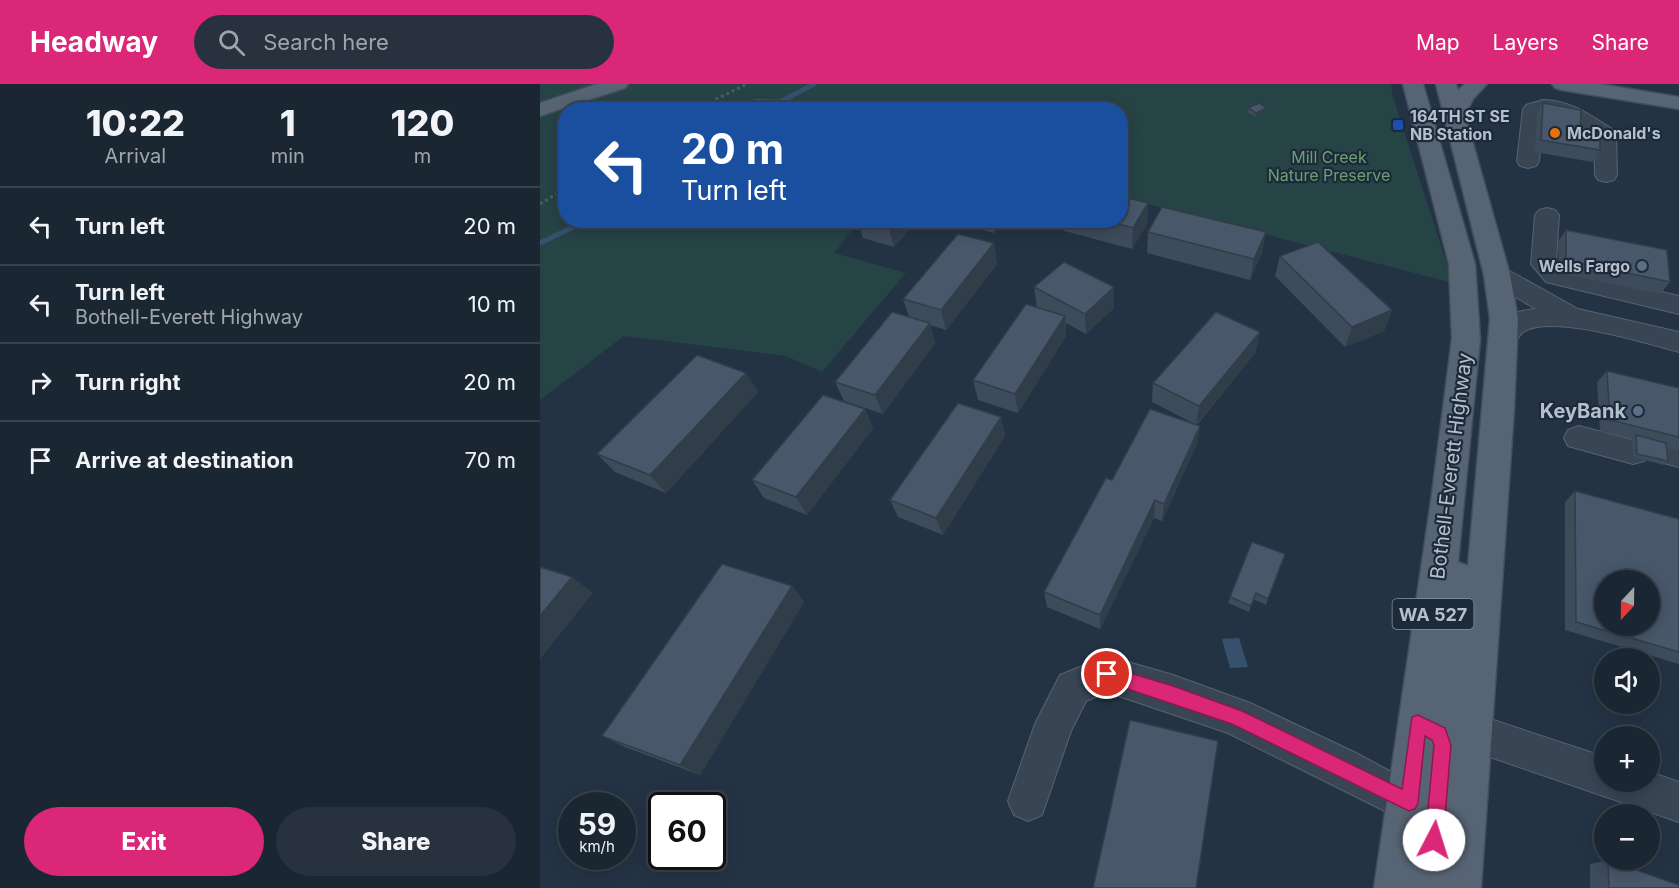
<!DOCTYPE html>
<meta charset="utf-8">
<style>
body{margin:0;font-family:Inter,sans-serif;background:#28323f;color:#f1f3f6;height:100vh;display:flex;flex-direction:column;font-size:22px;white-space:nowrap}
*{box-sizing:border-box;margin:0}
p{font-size:20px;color:#a0a5ac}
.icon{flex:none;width:33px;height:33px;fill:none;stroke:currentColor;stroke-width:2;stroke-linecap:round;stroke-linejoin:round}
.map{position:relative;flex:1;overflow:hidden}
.side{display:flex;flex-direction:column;background:#1b2633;width:540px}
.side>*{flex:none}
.banner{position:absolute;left:18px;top:18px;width:570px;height:126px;border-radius:24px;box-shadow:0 3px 15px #0003,0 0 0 2px #39434e;background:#1a4fa0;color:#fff;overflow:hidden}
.needle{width:39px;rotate:202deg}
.controls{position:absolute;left:1054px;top:486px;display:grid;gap:12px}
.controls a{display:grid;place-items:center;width:66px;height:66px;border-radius:50%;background:#1b2633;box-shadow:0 3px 15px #0003,0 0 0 2px #39434e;font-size:30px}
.speed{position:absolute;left:18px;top:708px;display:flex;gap:12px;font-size:30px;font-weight:700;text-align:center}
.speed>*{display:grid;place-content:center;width:78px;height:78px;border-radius:50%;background:#1b2633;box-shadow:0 3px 15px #0003,0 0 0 2px #39434e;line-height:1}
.speed small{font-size:15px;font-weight:400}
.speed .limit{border:3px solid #111;border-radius:9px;background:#fff;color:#111}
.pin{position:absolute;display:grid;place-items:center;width:51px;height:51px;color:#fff;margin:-26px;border:3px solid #fff;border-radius:50%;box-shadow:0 2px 6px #0007}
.me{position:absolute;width:66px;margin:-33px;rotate:5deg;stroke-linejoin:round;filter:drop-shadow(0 0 4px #0008)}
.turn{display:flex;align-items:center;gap:21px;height:126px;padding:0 24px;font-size:27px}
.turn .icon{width:78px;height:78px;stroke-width:2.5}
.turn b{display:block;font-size:42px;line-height:51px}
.eta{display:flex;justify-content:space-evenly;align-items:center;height:102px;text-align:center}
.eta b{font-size:36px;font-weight:800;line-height:42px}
.action{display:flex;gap:12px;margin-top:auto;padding:12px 24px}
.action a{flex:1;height:69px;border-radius:36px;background:#db2777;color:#fff;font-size:24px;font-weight:800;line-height:69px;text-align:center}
.action a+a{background:#28323f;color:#f1f3f6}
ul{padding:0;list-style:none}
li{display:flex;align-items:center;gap:18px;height:78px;padding:0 24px;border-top:2px solid #39434e}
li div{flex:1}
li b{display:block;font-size:22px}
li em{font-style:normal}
header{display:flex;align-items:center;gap:36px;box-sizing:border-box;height:84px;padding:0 30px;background:#db2777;color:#fff}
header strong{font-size:28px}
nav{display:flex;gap:33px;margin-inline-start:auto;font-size:21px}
.search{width:420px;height:54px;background:#28323f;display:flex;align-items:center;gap:15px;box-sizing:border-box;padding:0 21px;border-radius:33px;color:#a0a5ac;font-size:22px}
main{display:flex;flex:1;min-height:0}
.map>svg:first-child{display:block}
</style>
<header>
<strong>Headway</strong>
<div class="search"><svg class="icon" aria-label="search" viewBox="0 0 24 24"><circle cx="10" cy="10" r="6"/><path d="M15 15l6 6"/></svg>Search here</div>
<nav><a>Map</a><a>Layers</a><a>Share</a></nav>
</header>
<main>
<section class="side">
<div class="eta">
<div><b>10:22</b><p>Arrival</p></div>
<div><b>1</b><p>min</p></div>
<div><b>120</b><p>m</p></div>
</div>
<ul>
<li><svg class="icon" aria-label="left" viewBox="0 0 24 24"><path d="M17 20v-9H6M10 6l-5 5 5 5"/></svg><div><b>Turn left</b></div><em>20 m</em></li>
<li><svg class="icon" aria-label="left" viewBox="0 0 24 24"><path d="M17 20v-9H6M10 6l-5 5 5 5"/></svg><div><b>Turn left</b><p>Bothell-Everett Highway</p></div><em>10 m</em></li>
<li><svg class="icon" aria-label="right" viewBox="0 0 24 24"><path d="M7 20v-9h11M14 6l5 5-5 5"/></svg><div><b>Turn right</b></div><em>20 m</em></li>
<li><svg class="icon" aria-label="arrive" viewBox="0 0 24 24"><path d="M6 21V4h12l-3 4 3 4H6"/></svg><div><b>Arrive at destination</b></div><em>70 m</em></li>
</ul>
<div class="action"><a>Exit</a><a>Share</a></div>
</section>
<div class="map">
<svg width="1139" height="804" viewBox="0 0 1139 804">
<rect width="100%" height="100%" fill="#243344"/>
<g fill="#264345">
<path d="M0 0H55L0 19Z"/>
<path d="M78 0H851L853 13 913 199 581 113 580 26H26V136L319 137 294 169 366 189 282 288 246 272 84 252 0 316V26Z"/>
</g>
<path fill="#37506c" d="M699 554 708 583 690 584 682 555Z"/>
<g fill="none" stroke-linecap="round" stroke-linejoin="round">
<g stroke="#37506c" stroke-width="5">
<path d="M187 26 217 17 240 18 274 0"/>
<path d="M0 159 48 136"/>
</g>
<defs>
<g id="minor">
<path d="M1003 16C1030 16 1050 31 1072 45L1076 49 1077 91 1074 96 1066 98 1058 96 1055 91 1054 51C1038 41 1023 28 1003 29L999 77 996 82 988 84 980 82 977 77 983 25 986 21Z"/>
<path d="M1007 124 1015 126 1019 131 1016 178 1023 185 1139 212V230L1006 198 991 180 995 131 999 126Z"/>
<path d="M957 183 966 185 1038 225 1139 248V268C1108 260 1008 228 982 249 978 252 975 260 973 265L963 268 953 265 949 258C962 236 969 227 996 225L948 197 944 191 948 185Z"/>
<path d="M1039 342 1104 359 1108 368 1104 377 1093 380 1028 362 1024 354 1028 346Z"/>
<path d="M1123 355 1139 359V383L1112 376 1108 367 1112 358Z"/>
<path d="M567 572 633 591 710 619 816 669 883 705 889 719 883 733 869 739 688 649 567 608 546 617 531 647 502 731 488 737 474 731 468 717 495 640 520 591Z"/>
<path d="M932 629 1065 673V698H1110V688L1139 698V738L918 662 913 648 918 634Z"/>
</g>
<g id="major">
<path d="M57 0H88L85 4 0 32V19Z"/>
<path d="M863 0H883L935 180 940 255 918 478 928 482 950 235 944 191 896 0H916L918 6 925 0H947L933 15 925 31 970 191 978 235 974 325 941 804H834L892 410 912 255 909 180Z"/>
<path d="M1012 0H1060L1139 13V25L1022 6 1015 4Z"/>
</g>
</defs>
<use href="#minor" stroke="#576371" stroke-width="2"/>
<use href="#major" stroke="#424e5d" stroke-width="3"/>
<g stroke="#456061" stroke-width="3" stroke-dasharray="3 3" stroke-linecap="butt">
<path d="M154 26 207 0"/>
<path d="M0 120 26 104"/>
</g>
<use href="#minor" fill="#394553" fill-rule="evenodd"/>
<use href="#major" fill="#576473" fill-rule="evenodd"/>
</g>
<g fill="#3e4b5b">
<path d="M1003 19 1040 47 1060 66 1052 78 995 68 997 31Z"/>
<path d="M708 24 726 28 715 33 707 28Z"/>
<path d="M608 119 607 140 592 165 491 138V136H580Z"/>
<path d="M317 136H378L354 163 323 154Z"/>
<path d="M420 136H464L454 149 420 140Z"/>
<path d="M1026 146 1130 198 1120 210 1019 189 1018 158Z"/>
<path d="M608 148 722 169 710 196 607 169Z"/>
<path d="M454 159 457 180 406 246 390 241 395 259 343 330 304 317 295 298 369 233 363 215Z"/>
<path d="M740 172 852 226 844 247 805 263 735 192Z"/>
<path d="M494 203 574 224 546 250 526 239V252L478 329 438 316 433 296 497 224Z"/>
<path d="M716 268 657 341 660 342 657 360 622 437 614 434 560 545 507 523 504 508 572 396 651 338 612 318 613 299Z"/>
<path d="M1067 287 1139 304V367L1127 364 1128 377 1124 381 1093 373 1092 355 1060 347 1057 298Z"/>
<path d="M218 308 126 409 75 388 57 370Z"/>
<path d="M325 325 333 344 267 431 224 414 212 396Z"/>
<path d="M461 333 465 352 403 451 358 433 350 416Z"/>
<path d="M1035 407 1139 435V580L1025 546V418Z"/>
<path d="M712 458 728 515 726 521 713 515 709 528 688 519Z"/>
<path d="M252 502 264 518 160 691 85 663 62 652Z"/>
<path d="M1068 776 1139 804H1050V780Z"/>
</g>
<g fill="#323d4a">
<path d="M727 24 726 28 715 33 716 29Z"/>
<path d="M608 119 607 140 592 165 593 144Z"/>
<path d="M353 136H378L354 163 348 142Z"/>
<path d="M452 136H464L454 149Z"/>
<path d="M726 148 722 169 710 196 714 175Z"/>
<path d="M454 159 457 180 406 246 401 226Z"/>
<path d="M574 203V224L546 250 545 230Z"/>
<path d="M852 226 844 247 805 263 812 243Z"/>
<path d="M525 232 526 252 478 329 475 310Z"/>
<path d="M390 239 395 259 343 330 335 311Z"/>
<path d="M720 248 716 268 656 341 659 322Z"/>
<path d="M206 289 218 308 126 409 110 391Z"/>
<path d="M325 325 333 344 267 431 256 413Z"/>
<path d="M461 333 465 352 403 451 396 434Z"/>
<path d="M660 342 657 360 622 437 624 420Z"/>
<path d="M615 416 614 434 560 545V531Z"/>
<path d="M32 493 53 509 0 575V532Z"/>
<path d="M252 502 264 518 160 691 140 681Z"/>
</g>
<g fill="#48576a" stroke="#323d4a" stroke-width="1.5" fill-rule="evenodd">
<path d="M719 19 727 24 716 29 708 24Z"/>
<path d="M1003 19 1041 26 1040 47 1060 51V66L1001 56Z"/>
<path d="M580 112 608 119 593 144 563 136H580Z"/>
<path d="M622 123 726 148 714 175 608 148Z"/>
<path d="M327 136H353L348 142Z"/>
<path d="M1026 146 1127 166 1130 198 1026 176Z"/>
<path d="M418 150 454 159 401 226 363 215Z"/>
<path d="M778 158 852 226 812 243 740 172Z"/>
<path d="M524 178 574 203 545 230 494 203Z"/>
<path d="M486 220 525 232 475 310 433 296Z"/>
<path d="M352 228 390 239 335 311 295 298Z"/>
<path d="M676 228 720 248 659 322 613 299Z"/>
<path d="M157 271 206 289 110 391 57 370Z"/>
<path d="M1067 287 1139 304V353L1070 336Z"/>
<path d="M283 311 325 325 256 413 212 396Z"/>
<path d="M418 319 461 333 396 434 350 416Z"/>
<path d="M610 325 660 342 624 420 615 416 560 531 504 508 566 394 572 396Z"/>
<path d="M1096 351 1126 359 1128 377 1097 370Z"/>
<path d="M1035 407 1139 435V568L1036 538ZM1065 496H1110V542H1065Z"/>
<path d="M712 458 745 470 728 515 716 509 711 522 690 513Z"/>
<path d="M182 480 252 502 140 681 62 652Z"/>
<path d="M0 483 32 493 0 532Z"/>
<path d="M590 636 678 657 656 804H553Z"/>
<path d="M1068 776 1139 801V804H1069Z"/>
</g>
<path fill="#db2777" stroke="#8e194d" stroke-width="1.5" d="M567 582 633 602 702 627 862 705 872 633 878 631 905 644 911 661 903 756 900 763 894 765 887 763 885 756 894 661 892 656 885 652 878 719 875 725 869 727 692 640 561 596 559 590 561 585Z"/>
<rect fill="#1a4fb4" stroke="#1d2a39" stroke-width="2" x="852" y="35" width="12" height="12" rx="3"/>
<circle fill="#e8710a" stroke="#1d2a39" stroke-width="2" cx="1015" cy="49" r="6"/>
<g fill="#5c6f8a" stroke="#1d2a39" stroke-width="2">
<circle cx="1102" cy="182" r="6"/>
<circle cx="1098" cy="327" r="6"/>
</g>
<g text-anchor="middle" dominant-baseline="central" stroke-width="4.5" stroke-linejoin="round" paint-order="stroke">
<g font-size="16" font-weight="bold" fill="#b6c0cd" stroke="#1d2a39" text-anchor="start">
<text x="870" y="32">164TH ST SE<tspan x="870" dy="18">NB Station</tspan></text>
<text x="1027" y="49">McDonald's</text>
<text x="1090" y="182" text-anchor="end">Wells Fargo</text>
</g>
<g font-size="16" fill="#6ba075" stroke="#1d2a39">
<text x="789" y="73">Mill Creek<tspan x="789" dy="18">Nature Preserve</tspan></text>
</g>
<rect fill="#1d2a39" stroke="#8893a1" stroke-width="1.5" x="852.5" y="515" width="81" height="30" rx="4.5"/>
<g font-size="18" font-weight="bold" fill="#b6c0cd">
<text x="893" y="530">WA 527</text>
</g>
<g font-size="20" font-weight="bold" fill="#b6c0cd" stroke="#1d2a39" text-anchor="end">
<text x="1086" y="327">KeyBank</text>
</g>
<g font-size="20" fill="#b6c0cd" stroke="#1d2a39">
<text transform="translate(911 382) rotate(-83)">Bothell-Everett Highway</text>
</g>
</g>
</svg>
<div class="controls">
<a><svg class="needle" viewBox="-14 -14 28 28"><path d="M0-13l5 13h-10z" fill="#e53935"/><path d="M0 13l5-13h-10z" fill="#a0a5ac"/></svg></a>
<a><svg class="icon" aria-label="sound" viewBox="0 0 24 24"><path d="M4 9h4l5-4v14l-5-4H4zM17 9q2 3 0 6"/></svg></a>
<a>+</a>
<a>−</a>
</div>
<div class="speed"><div>59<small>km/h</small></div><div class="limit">60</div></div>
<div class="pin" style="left:567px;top:590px;background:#d93025"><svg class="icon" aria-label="arrive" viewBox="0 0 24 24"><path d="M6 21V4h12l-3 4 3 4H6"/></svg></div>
<svg class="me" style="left:894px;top:756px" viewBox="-20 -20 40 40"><circle r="19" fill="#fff"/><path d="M0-13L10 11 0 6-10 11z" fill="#db2777"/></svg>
<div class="banner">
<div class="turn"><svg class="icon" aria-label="left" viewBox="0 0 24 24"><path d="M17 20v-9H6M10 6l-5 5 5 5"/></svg><div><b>20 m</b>Turn left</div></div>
</div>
</div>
</main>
